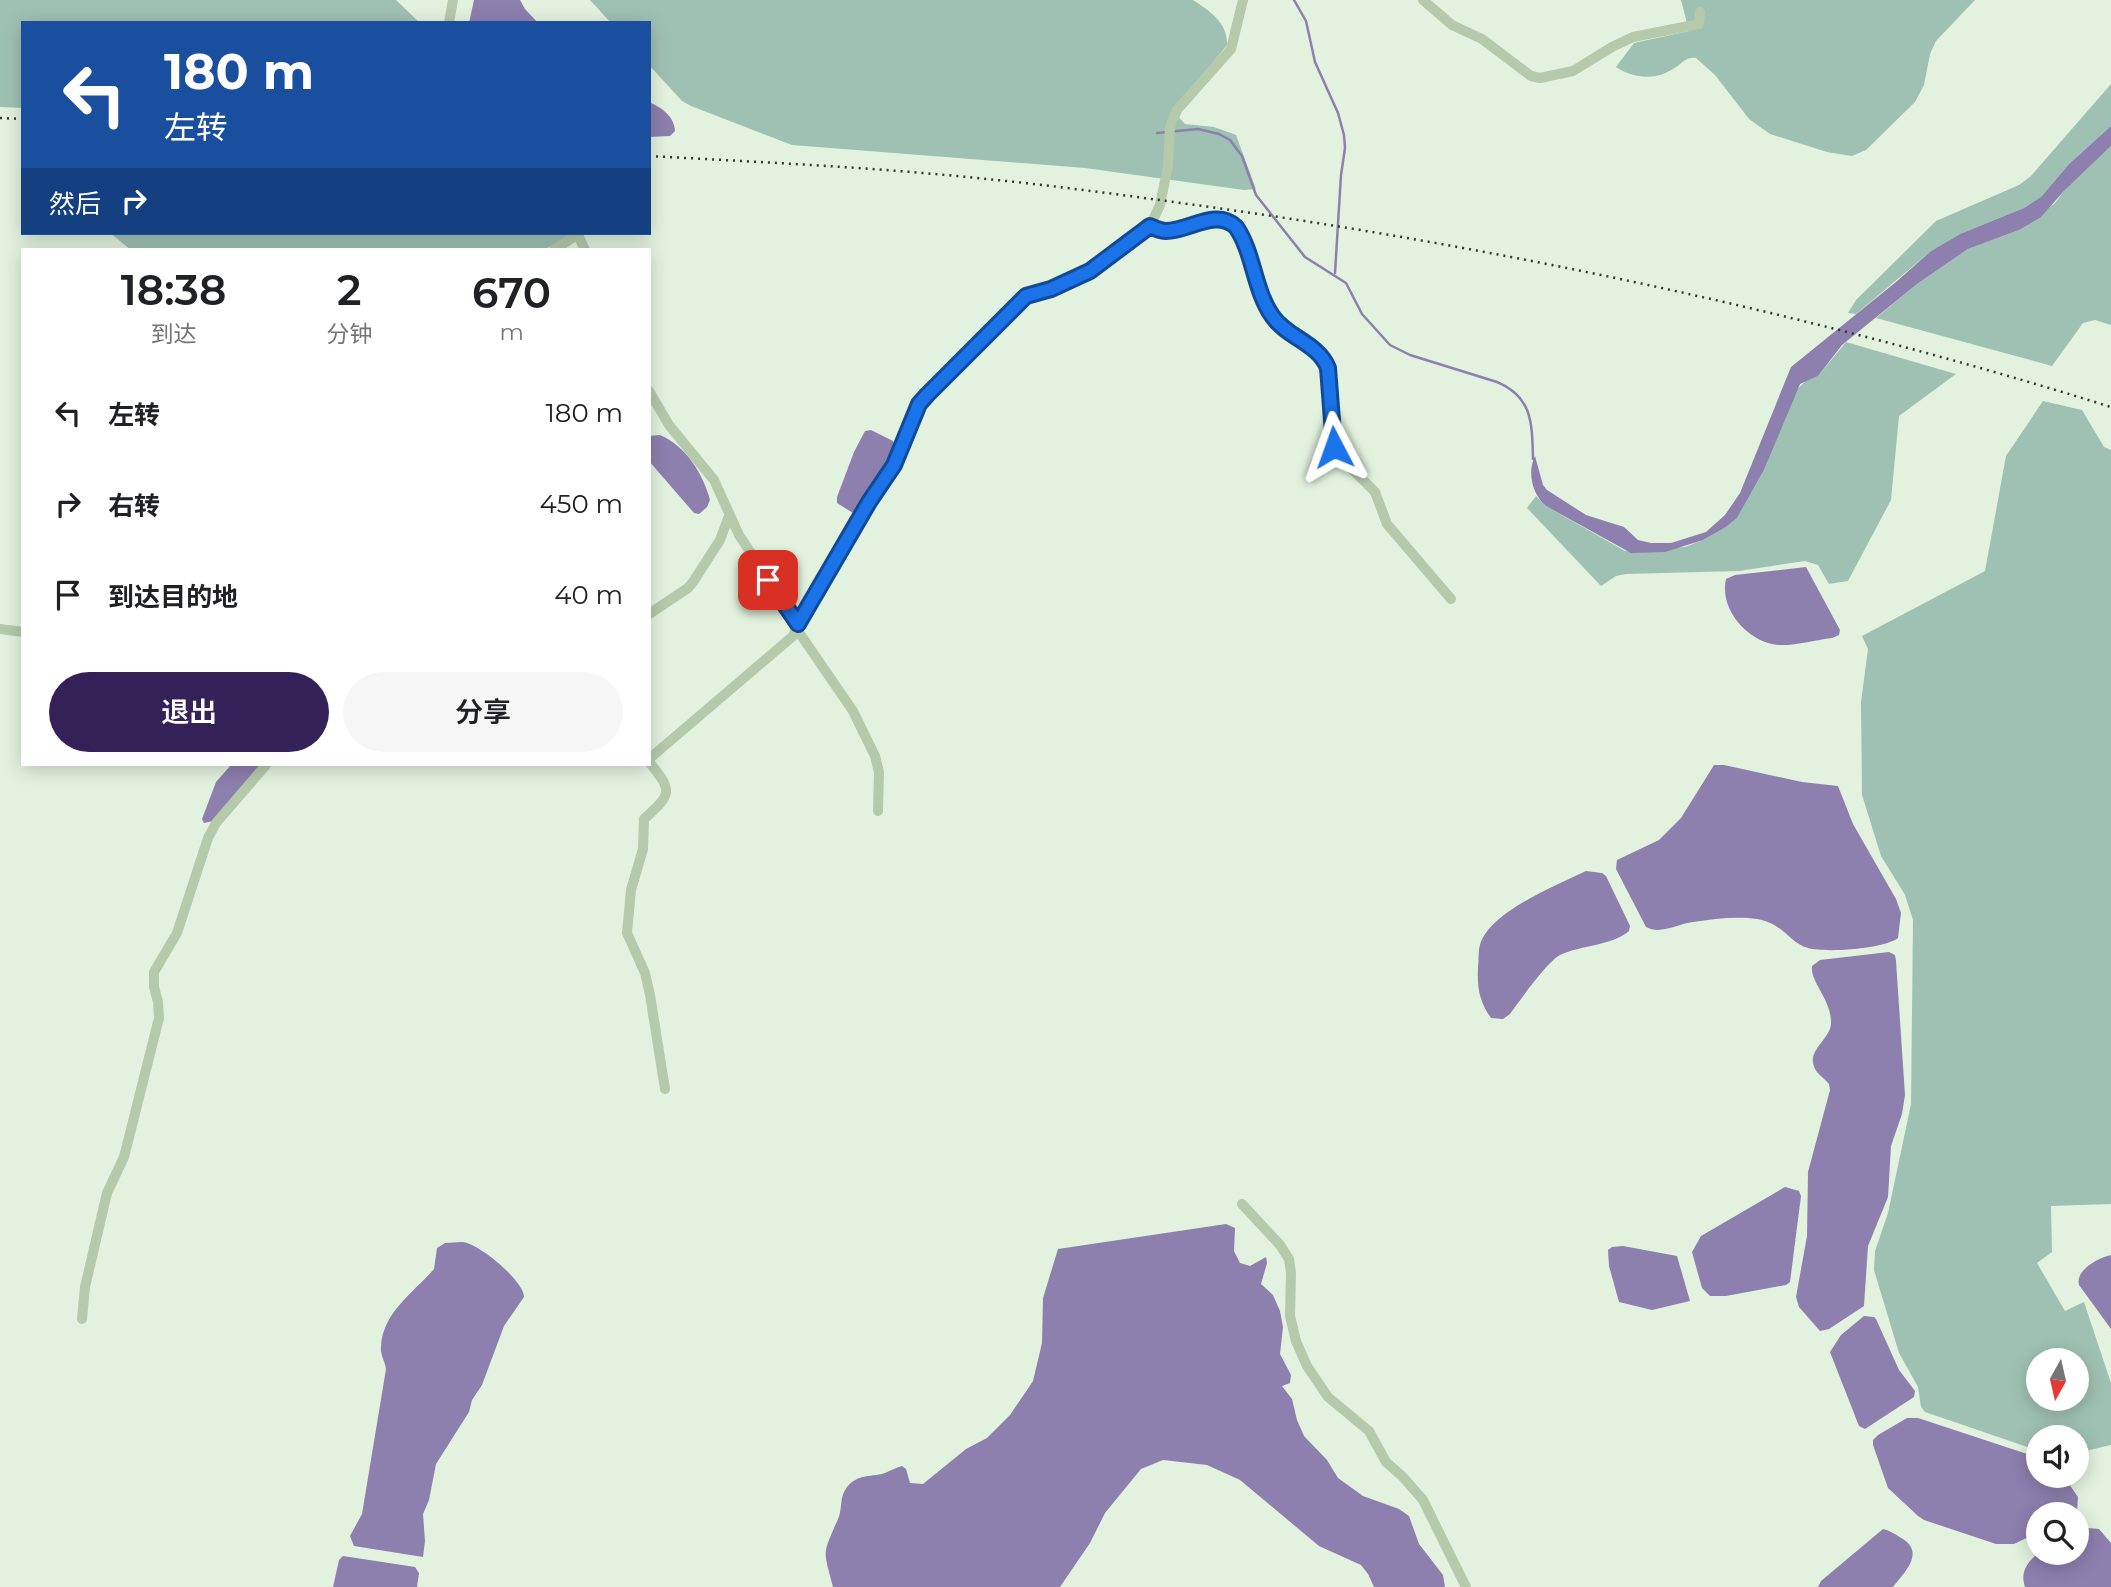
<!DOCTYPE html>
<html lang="zh">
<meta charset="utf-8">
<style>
body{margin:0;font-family:Montserrat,"Noto Sans SC",sans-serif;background:#f6f6f6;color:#202124;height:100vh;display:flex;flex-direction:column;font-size:26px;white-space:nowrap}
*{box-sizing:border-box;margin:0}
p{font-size:23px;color:#757577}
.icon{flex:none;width:38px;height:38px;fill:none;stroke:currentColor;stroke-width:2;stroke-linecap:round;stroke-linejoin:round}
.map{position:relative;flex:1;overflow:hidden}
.panel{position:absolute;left:21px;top:248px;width:630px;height:518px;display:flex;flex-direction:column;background:#fff;border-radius:0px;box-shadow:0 4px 18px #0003}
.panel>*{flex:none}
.hud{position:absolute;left:21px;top:21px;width:630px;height:214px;border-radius:0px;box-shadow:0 4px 18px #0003;background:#1a4fa0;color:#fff;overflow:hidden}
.needle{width:46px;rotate:188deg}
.buttons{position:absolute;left:2026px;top:1348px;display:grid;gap:14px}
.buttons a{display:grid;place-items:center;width:63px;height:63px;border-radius:50%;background:#fff;box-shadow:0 4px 18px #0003;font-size:35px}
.pin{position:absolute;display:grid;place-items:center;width:60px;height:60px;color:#fff;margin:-30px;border-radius:14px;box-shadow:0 4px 10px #0006}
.me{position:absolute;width:77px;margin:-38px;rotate:356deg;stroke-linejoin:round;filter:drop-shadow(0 0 5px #0008)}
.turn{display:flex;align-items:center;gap:24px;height:147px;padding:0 28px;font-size:32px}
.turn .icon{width:91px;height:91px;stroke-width:2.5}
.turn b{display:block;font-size:49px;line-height:60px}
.then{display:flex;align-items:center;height:66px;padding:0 28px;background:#0003;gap:14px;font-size:26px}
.eta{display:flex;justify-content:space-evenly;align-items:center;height:119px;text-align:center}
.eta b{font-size:42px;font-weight:600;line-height:49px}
.action{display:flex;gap:14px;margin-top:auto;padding:14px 28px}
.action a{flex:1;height:80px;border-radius:42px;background:#332158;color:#fff;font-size:28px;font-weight:600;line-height:80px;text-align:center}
.action a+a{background:#f6f6f6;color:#202124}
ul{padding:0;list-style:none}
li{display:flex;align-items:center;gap:21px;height:91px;padding:0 28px}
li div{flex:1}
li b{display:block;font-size:26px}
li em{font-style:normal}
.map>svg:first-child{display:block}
</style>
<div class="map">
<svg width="2111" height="1587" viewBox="0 0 2111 1587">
<rect width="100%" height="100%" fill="#e3f2df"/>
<g fill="#9fc1b3" fill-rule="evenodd">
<path d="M0 0H396L420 23H23V108L0 107Z"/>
<path d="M590 0H1193C1210 11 1228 23 1227 45L1173 111 1185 124 1214 127 1236 135 1256 189 1244 190 1085 168 792 145 691 106 682 101 649 65V23H611Z"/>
<path d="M1681 0H1975L1936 41 1930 54 1924 85 1915 102 1866 150 1852 156 1827 152 1770 134 1749 119 1715 75 1696 58C1686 57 1684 62 1676 67 1657 81 1634 79 1616 67L1634 43 1689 31Z"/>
<path d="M2111 84V126L2069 164 2041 197 2024 208 1960 234 1931 251 1856 314 1848 313 1856 300 1936 221 2019 185 2031 176Z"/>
<path d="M2111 146V325L2095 320 2083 323 2052 366 1876 318 1917 284 1968 249 2019 230 2055 203 2063 192Z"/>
<path d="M110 233H304L351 235 354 233H573L544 250H131Z"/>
<path d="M1846 342 1956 374 1899 416 1891 500 1848 581 1829 584 1818 565 1805 561 1739 571 1626 574 1616 576 1601 586 1527 508 1536 496 1546 506 1625 551 1685 547 1703 540 1726 527 1737 518 1764 470 1796 390 1806 381 1818 376Z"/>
<path d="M2043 401 2082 410 2104 447 2111 450V1204L2051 1206 2052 1252 2037 1263 2065 1311 2084 1302 2111 1383V1445L2077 1453V1437H2039V1451L1925 1412 1921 1407 1918 1387 1899 1353 1874 1270 1875 1251 1888 1213 1911 1104 1913 920 1905 895 1881 856 1862 795 1861 702 1868 649 1862 636 1985 571 2006 456ZM2039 1360H2077V1398H2039Z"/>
</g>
<g fill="#8d7fae">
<path d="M474 0H520L525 9 538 23H469Z"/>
<path d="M649 102C662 108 674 116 675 131L670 136 649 137Z"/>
<path d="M2111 126V146L2063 192 2041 217 2019 230 1968 249 1917 284 1842 345 1818 376 1800 384 1764 470 1737 518 1726 527 1703 540 1665 552 1631 553 1546 506C1532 494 1527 472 1535 456L1543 485 1547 490 1586 515 1624 527 1638 540 1651 543H1671L1706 532 1725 515 1740 493 1791 367 1896 282 1931 251 1960 234 2024 208 2041 197 2069 164Z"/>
<path d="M871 430 893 441 896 450 883 474 857 510 853 513 837 503V497L854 452 865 431Z"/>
<path d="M660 435C686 446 703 474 710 500L707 507 699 514 694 513 649 461V436Z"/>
<path d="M1806 567 1840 630 1839 635 1832 638C1815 640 1795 646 1778 645 1748 642 1719 610 1726 579L1735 575Z"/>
<path d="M231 765H260L213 821 204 823 202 819 216 782Z"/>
<path d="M1714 765H1724L1802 782 1838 786 1853 824 1896 899 1901 913 1898 938C1884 949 1825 953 1808 948 1789 943 1785 924 1757 919 1737 916 1713 919 1693 922 1677 924 1661 935 1646 927L1616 869 1617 860 1659 840 1681 818Z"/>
<path d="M1586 871 1602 873 1606 876 1630 926 1629 931C1611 946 1581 945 1560 955 1548 961 1520 1000 1510 1014L1503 1019 1491 1018C1479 1001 1477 987 1478 967 1479 960 1478 951 1480 945 1489 912 1557 885 1586 871Z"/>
<path d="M1889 952 1895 955 1896 961 1905 1095 1902 1114 1891 1146 1888 1197 1868 1246 1864 1306 1829 1329 1820 1331 1799 1307 1796 1297 1807 1236 1808 1172 1830 1090 1829 1084C1826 1080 1820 1076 1817 1072 1802 1051 1832 1040 1831 1022 1831 999 1810 982 1812 966L1820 960Z"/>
<path d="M1785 1187 1799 1191 1801 1196 1790 1282 1786 1285 1726 1296H1710L1702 1288 1692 1252 1701 1236Z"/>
<path d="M1226 1224 1235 1228 1234 1251 1240 1263 1250 1266 1266 1257 1267 1263 1261 1284 1273 1295 1280 1311 1283 1327 1280 1354 1291 1375 1290 1383 1282 1386 1292 1399 1297 1420 1304 1436 1327 1460 1338 1478 1363 1496 1399 1509 1409 1516 1419 1544 1443 1575 1445 1587H1374L1368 1574 1361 1565 1319 1546 1240 1480 1207 1465 1163 1460 1141 1469 1105 1513 1090 1543 1060 1587H833C823 1548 822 1556 838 1519 842 1511 840 1500 844 1492 853 1475 866 1477 882 1474 888 1472 895 1468 902 1466L906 1469 910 1483 923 1484 966 1449 987 1438 1010 1415 1033 1381 1042 1343 1043 1298 1058 1249Z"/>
<path d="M462 1242C479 1243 524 1281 524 1297L504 1326 482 1385 472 1400 469 1412 436 1464 429 1500 423 1514 425 1541 423 1557 354 1546 350 1536 362 1514 386 1369C385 1361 380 1355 381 1347 382 1313 414 1292 434 1269L437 1248 445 1243Z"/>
<path d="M1623 1246 1677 1256 1690 1301 1652 1310 1619 1302 1609 1266 1608 1250 1612 1247Z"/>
<path d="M2111 1255V1329L2079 1285C2075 1270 2098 1258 2111 1255Z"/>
<path d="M1864 1316 1874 1317 1876 1319 1899 1370 1915 1391 1914 1397 1865 1429 1859 1426 1830 1352 1841 1335Z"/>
<path d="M1907 1418H1918L2039 1458V1475H2063L2078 1497 2077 1512 2076 1514H2039V1532L2014 1544H1996L1924 1520 1918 1516 1888 1488 1873 1445V1440L1878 1435Z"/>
<path d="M2088 1528 2099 1529 2111 1543V1587H2025C2020 1572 2027 1563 2038 1553L2077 1552V1533Z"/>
<path d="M1883 1529C1891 1531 1896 1535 1903 1539 1925 1553 1904 1573 1893 1587H1818L1821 1581Z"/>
<path d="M343 1556 415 1567 419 1573 417 1587H333L339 1560Z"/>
</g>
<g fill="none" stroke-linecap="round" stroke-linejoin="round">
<g stroke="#8d7fae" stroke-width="2.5">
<path d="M1294 0 1306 21 1315 62 1338 113 1344 135 1345 148 1341 175 1335 273"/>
<path d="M1157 133 1198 129 1219 134 1230 140 1242 156 1256 195 1305 257 1346 283 1362 314 1390 345 1410 355 1497 382C1533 397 1532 424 1533 459"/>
</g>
<g stroke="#b4caab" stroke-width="10">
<path d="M1423 0 1452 25 1482 39 1531 76 1540 78 1573 71 1612 47 1633 37 1699 24 1700 12"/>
<path d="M449 23 453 0"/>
<path d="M1150 226C1155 228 1160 231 1166 231 1189 231 1216 208 1236 227 1254 253 1254 291 1273 317 1288 338 1317 343 1328 368L1333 439 1337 454 1375 492 1387 524 1451 599"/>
<path d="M577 233 585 250"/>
<path d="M554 250 578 234"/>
<path d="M649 391 669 425 714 480 739 535 798 624"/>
<path d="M649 614 688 588 693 582 720 540 729 516"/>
<path d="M796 628 853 711 875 756 879 772 878 811"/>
<path d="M0 629 23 632"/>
<path d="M649 759 793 636 800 618 869 502 894 465 919 404 927 395 1026 296 1051 289 1090 271 1150 226 1160 205 1168 166 1170 127 1177 110 1231 49 1243 0"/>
<path d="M649 762C673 791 672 794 644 819L643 849 631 890 627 933 645 973 650 995 665 1089"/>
<path d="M1242 1204 1280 1245 1289 1259 1291 1273 1290 1316 1296 1341 1307 1366 1328 1397 1369 1431 1386 1462 1403 1477 1423 1500 1466 1587"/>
<path d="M82 1319 85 1287 107 1193 124 1157 159 1018 158 1002 154 987V972L177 933 208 838 216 823 266 765"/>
</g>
<g stroke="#30382a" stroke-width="2.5" stroke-dasharray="2 5" stroke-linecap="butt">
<path d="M0 118 23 119"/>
<path d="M649 156C759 162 868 167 977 178 1069 187 1160 200 1252 213 1542 256 1830 319 2111 407"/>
</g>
</g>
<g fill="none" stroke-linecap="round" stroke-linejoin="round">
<defs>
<path id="route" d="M768 580 798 624 869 502 894 465 919 404 927 395 1026 296 1051 289 1090 271 1150 226C1155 228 1160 231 1166 231 1189 231 1216 208 1236 227 1254 253 1254 291 1273 317 1288 338 1318 343 1328 368L1334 447"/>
</defs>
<use href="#route" stroke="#114b97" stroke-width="18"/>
<use href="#route" stroke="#1a73e8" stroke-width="12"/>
</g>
</svg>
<div class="buttons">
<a><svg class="needle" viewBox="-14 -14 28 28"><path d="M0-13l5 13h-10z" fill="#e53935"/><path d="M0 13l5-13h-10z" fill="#757577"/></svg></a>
<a><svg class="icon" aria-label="sound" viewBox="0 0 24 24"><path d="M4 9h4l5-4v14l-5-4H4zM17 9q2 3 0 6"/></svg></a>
<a><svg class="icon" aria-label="search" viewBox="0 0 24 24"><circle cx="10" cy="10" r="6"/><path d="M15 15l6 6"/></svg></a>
</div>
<div class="pin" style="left:768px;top:580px;background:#d93025"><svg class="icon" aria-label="arrive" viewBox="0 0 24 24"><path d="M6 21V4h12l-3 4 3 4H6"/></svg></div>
<svg class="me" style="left:1334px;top:447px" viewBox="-20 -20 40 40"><path d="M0-17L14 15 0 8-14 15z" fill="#1a73e8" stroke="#fff" stroke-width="4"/></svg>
<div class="hud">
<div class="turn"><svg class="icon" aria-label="left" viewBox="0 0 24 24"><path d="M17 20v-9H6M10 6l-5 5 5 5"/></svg><div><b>180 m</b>左转</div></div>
<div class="then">然后<svg class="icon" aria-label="right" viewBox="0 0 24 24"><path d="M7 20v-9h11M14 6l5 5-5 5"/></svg></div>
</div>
<section class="panel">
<div class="eta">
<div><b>18:38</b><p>到达</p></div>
<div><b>2</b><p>分钟</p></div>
<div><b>670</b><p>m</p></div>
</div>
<ul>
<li><svg class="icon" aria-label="left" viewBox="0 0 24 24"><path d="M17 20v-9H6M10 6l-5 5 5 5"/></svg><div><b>左转</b></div><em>180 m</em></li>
<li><svg class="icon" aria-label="right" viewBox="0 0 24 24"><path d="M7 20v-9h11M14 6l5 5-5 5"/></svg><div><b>右转</b></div><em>450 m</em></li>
<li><svg class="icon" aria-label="arrive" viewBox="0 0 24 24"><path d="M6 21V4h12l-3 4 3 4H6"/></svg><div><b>到达目的地</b></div><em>40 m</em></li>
</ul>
<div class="action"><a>退出</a><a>分享</a></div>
</section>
</div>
